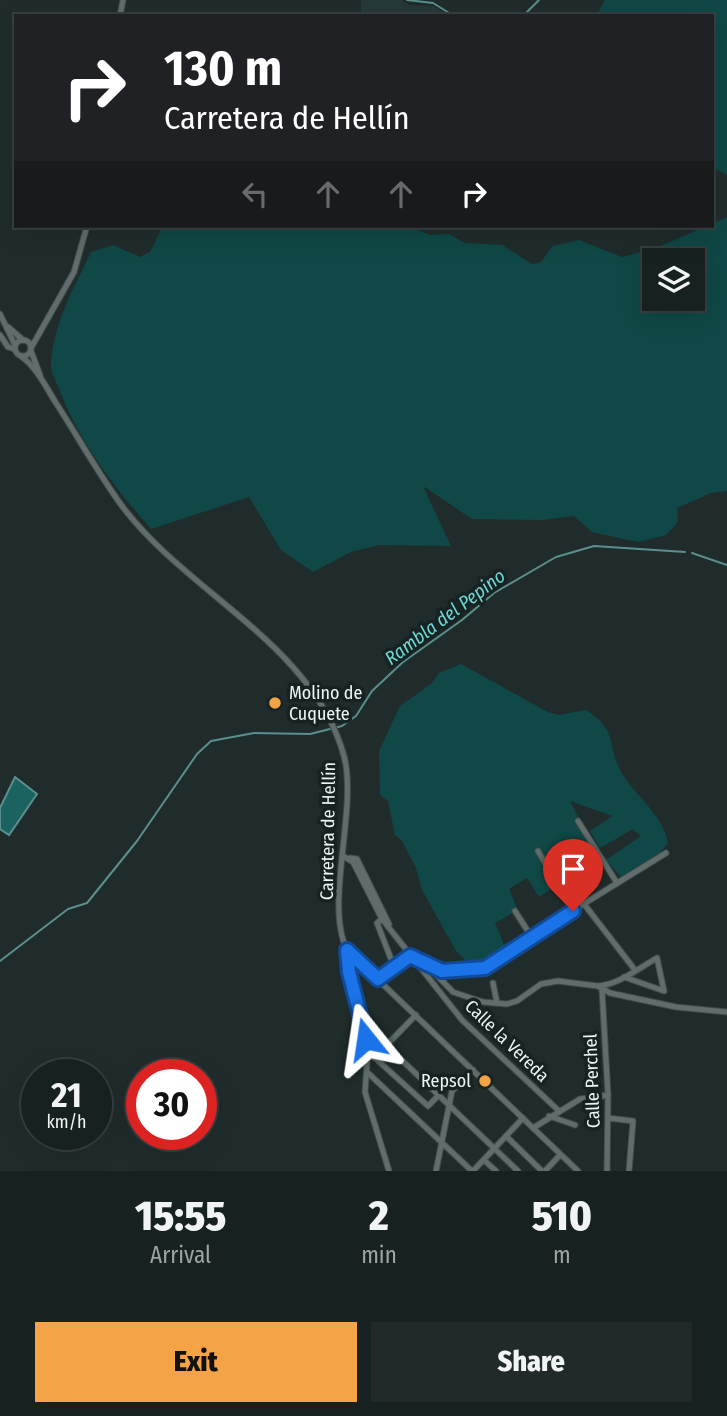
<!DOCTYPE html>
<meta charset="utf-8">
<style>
body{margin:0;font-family:"Fira Sans Condensed",sans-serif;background:#21292a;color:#f1f3f6;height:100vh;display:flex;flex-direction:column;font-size:26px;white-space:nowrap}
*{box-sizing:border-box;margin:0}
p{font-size:23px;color:#9fa3a5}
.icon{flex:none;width:38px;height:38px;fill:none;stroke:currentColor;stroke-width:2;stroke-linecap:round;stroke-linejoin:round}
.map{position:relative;height:1171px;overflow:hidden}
.drawer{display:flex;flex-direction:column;background:#182121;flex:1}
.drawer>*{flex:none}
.banner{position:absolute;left:14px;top:14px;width:700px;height:214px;border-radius:0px;box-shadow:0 7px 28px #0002,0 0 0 2px #363e3f;background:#202124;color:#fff;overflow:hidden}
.tools{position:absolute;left:642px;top:248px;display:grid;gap:14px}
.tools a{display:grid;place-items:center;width:63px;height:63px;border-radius:0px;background:#182121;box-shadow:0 7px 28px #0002,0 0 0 2px #363e3f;font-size:35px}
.speed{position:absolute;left:21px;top:1059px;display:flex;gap:14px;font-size:35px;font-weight:700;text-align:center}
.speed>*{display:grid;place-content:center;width:91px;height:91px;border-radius:50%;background:#182121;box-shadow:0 7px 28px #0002,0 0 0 2px #363e3f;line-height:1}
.speed small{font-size:18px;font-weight:400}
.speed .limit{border:10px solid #d22;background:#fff;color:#111}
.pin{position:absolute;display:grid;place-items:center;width:60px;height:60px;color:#fff;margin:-72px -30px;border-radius:50% 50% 50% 0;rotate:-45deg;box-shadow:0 0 7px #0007}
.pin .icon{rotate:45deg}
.me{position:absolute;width:77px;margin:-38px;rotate:345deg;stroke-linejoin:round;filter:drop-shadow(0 0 5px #0008)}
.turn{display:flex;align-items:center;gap:24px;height:147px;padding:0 35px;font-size:32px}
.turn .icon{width:91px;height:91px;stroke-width:2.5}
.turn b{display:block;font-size:49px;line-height:60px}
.lanes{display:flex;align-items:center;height:66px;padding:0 35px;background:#0003;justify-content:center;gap:35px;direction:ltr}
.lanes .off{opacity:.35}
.eta{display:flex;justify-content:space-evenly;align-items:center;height:119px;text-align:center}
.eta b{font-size:42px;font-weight:800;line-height:49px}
.primary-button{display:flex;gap:14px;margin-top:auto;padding:14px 35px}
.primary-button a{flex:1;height:80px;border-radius:0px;background:#f4a345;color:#111;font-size:28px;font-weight:800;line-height:80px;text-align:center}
.primary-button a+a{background:#21292a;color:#f1f3f6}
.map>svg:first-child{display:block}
</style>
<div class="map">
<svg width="727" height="1171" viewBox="0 0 727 1171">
<rect width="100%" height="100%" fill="#202c2c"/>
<path fill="#253938" d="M361 0H402L409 5 434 6 449 16H361Z"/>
<g fill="#0f4846" fill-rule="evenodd">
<path d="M605 0H727V175L712 167V16H596Z"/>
<path d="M727 217V491L711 493 677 508 678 522 666 535 638 542 592 532 574 516 542 520 472 519 423 486 451 546 379 545 351 552 313 572 281 550 249 497 151 529C113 485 80 443 59 389 56 381 50 372 51 363 54 322 74 288 91 252L113 245 140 257 150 252 163 226H409L430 235 449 234 465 243 502 245 532 264 540 263 553 246 579 240 622 257 654 249ZM654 261H693V299H654Z"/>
<path d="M461 664 548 712 559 715 586 710C621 733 605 746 623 775 637 797 664 817 668 843L653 861 622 878 606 860 641 836 633 829 600 848 590 831 613 816 570 801 599 859 539 897 527 878 509 889 518 910 495 923 507 952 484 964 470 965 456 951 422 890 416 868 402 841 395 835 388 801 380 795 379 751 400 706 431 684 439 673Z"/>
</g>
<path fill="#1a6361" stroke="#5a8f8d" stroke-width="2" d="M15 777 37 794 9 835 0 829V808Z"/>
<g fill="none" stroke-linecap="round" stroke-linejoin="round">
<g stroke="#5a8f8d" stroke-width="2">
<path d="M407 0 433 3 454 16"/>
<path d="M506 16 526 13 539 0"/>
<path d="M692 553 727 565"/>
<path d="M0 961 68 909 87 903 137 841 197 754 211 741 254 733 310 734 342 726 356 716 372 691 403 662 462 620 494 593 556 557 594 546 685 552"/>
</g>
<defs>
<g id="minor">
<path d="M120 16 123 0"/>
<path d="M0 314 15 345"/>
<path d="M8 327 23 340"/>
<path d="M0 335 8 347 14 349"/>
<circle cx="23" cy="348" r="8"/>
<path d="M31 348 74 272 87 226"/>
<path d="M31 351 40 375"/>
<path d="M22 357C37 368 46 387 56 403 78 437 98 473 122 506 187 593 314 645 344 756 358 809 324 904 347 950L578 1171"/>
<path d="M578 821 617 883"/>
<path d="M538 851 573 911"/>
<path d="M343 856 353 862 382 919 462 1020 558 1110"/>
<path d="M350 858 357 859 389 924"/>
<path d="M584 904 635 970"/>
<path d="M515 911 531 936"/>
<path d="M382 919 377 923 395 969"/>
<path d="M347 950 349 972 368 1049 365 1092 389 1171"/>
<path d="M431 967 454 972 485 968 498 962 522 942 666 853"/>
<path d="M378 979 410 956 423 961 453 992 483 1002 507 1004 517 1001 541 984 558 981 598 986 610 993 676 1007 727 1012"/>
<path d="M493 983 497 1003"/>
<path d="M598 986C618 985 639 968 657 958L664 991 624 977"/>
<path d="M602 990 608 1095 607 1171"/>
<path d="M387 1046 518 1171"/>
<path d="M374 1058 416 1015"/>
<path d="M375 1058 428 1106 439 1095"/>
<path d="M367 1072 472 1171"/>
<path d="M549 1116 575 1125"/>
<path d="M608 1118 633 1121 629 1171"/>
<path d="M533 1128 580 1099 608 1095"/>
<path d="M506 1136 542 1171"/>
<path d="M484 1160 496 1171"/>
<path d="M436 1171 452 1091 473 1070"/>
<path d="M473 1171 523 1118"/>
<path d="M545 1171 560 1155"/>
</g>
</defs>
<use href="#minor" stroke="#414b4a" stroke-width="7"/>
<use href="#minor" stroke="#606d6c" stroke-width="5"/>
</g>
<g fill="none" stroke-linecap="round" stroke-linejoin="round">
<defs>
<path id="route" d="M366 1039 349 972 347 950 378 979 410 956 442 971 485 968 573 911"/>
</defs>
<use href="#route" stroke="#114b97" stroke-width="18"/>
<use href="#route" stroke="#1a73e8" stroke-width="12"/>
</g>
<g fill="#f4a345" stroke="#172222" stroke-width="2.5">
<circle cx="275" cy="703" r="7"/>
<circle cx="485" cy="1081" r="7"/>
</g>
<g text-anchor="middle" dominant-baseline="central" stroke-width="7" stroke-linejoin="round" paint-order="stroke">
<g font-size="18" fill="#eef6f5" stroke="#172222" text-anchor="start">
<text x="289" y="693">Molino de<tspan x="289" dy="21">Cuquete</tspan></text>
<text x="471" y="1081" text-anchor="end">Repsol</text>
</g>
<g font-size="18" fill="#eef6f5" stroke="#172222">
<text transform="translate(328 831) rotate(-89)">Carretera de Hellín</text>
<text transform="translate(507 1041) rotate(44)">Calle la Vereda</text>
<text transform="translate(592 1081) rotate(-92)">Calle Perchel</text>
</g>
<g font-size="19" font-style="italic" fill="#6dd8d4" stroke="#172222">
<text transform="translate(445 617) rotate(-37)">Rambla del Pepino</text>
</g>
</g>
</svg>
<div class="tools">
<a><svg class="icon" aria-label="layers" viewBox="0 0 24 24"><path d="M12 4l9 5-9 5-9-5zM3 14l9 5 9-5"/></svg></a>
</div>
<div class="speed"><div>21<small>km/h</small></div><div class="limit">30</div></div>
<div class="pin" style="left:573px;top:911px;background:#d93025"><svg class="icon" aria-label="arrive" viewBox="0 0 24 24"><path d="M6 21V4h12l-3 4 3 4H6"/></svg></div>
<svg class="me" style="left:366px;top:1039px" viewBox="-20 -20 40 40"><path d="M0-17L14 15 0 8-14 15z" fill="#1a73e8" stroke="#fff" stroke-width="4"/></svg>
<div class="banner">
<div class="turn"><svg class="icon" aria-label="right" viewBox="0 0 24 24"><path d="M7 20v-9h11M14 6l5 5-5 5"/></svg><div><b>130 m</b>Carretera de Hellín</div></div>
<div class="lanes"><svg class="icon off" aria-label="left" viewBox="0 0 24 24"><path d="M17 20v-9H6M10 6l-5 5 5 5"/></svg><svg class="icon off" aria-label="ahead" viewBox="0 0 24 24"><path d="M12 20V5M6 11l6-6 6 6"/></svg><svg class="icon off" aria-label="ahead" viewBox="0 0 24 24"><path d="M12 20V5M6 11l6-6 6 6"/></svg><svg class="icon" aria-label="right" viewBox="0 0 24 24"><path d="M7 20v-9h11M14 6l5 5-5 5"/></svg></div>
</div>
</div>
<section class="drawer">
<div class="eta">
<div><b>15:55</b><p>Arrival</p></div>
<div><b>2</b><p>min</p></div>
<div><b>510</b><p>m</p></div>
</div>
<div class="primary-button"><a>Exit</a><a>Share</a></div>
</section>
